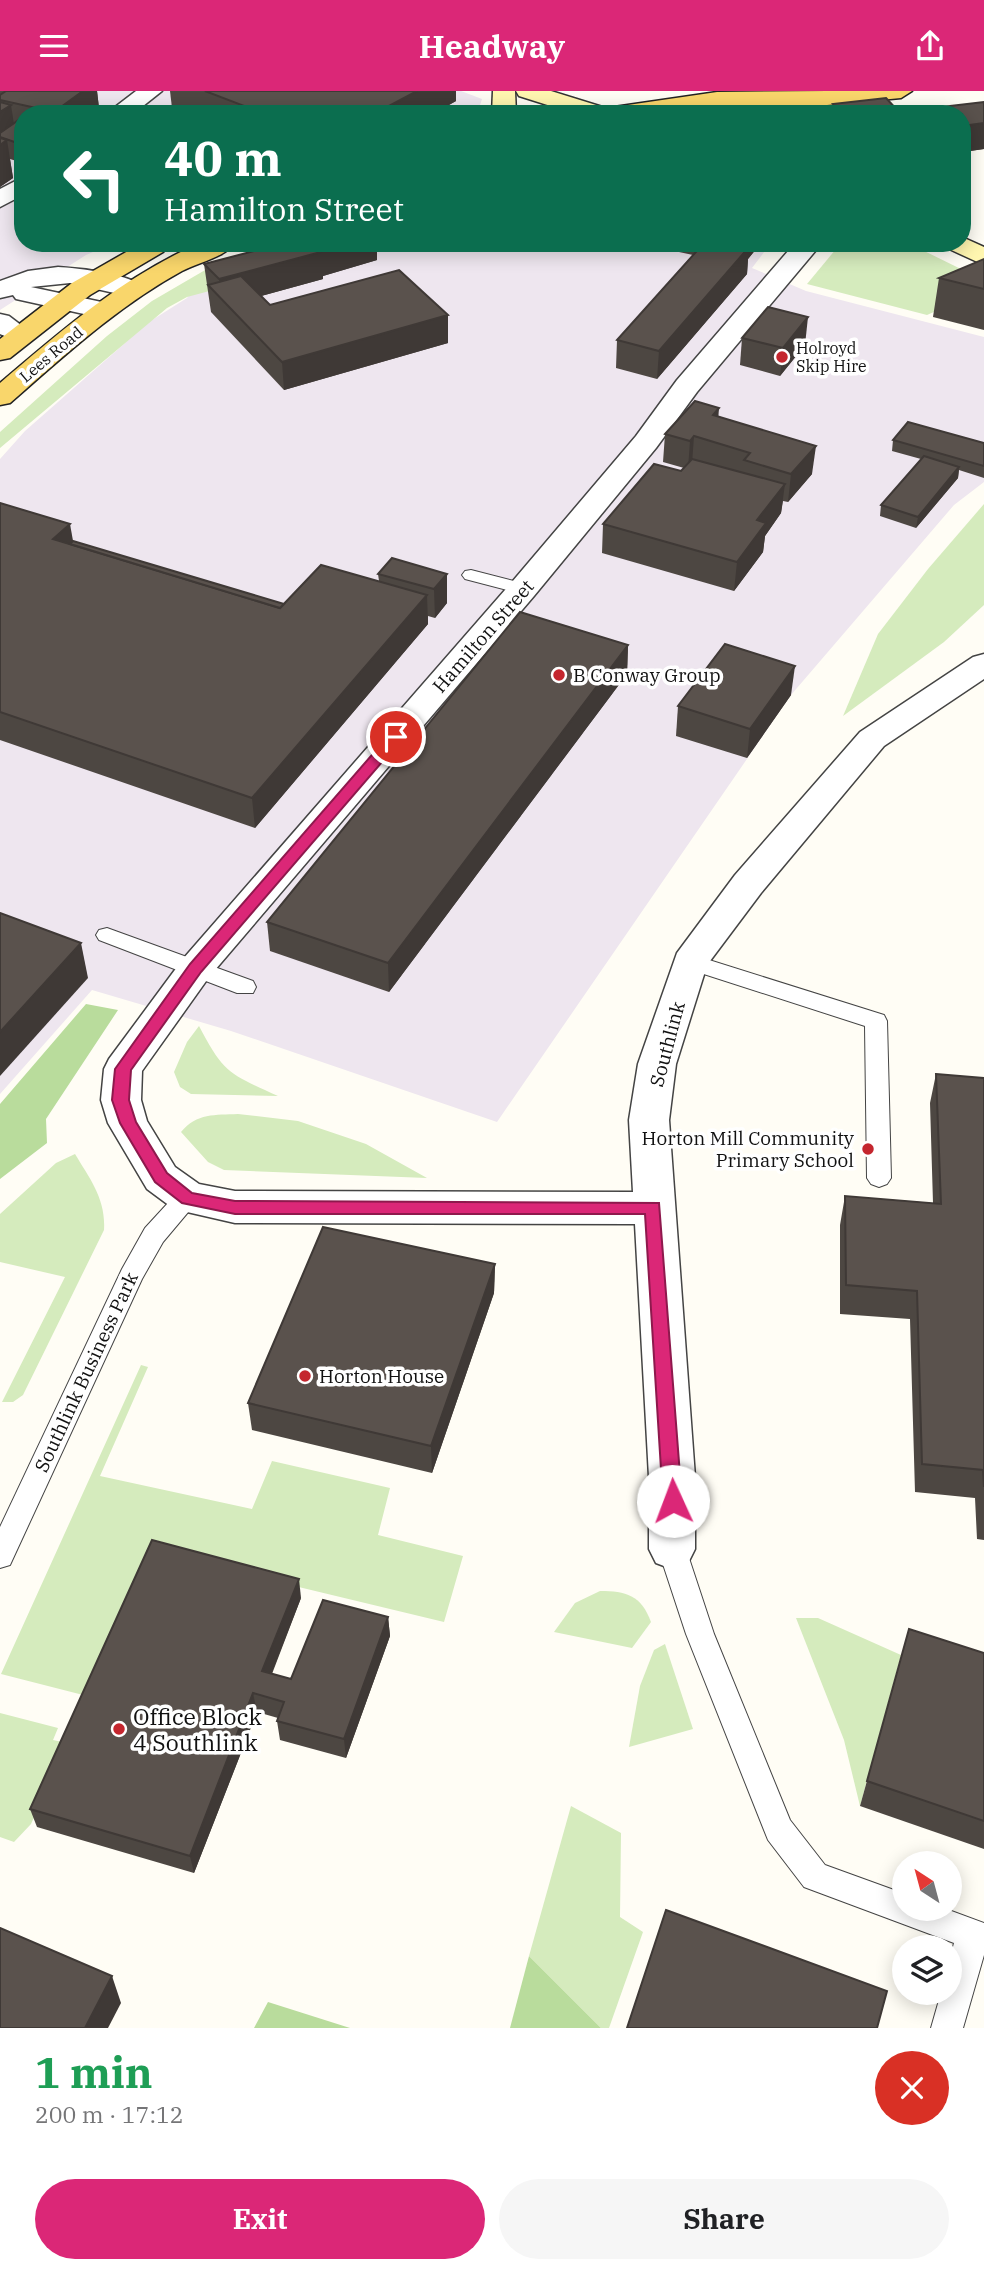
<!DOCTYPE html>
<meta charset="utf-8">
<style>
body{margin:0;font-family:"IBM Plex Serif",serif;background:#f6f6f6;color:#202124;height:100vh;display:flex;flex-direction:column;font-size:26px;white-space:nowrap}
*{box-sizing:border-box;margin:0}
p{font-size:23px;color:#757577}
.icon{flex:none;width:38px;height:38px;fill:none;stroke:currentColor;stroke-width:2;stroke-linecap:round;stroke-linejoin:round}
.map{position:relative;height:1937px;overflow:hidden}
.drawer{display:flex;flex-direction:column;background:#fff;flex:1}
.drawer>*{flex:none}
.top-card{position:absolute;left:14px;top:14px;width:957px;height:147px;border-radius:28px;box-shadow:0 4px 18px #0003;background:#0b6e4f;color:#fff;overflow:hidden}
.needle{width:46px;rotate:324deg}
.tools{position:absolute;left:892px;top:1760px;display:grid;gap:14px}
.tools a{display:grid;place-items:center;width:70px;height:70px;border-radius:50%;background:#fff;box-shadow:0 4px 18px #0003;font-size:35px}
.pin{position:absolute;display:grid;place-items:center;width:60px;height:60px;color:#fff;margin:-30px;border:4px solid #fff;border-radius:50%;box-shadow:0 2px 7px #0007}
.me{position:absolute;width:77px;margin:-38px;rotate:358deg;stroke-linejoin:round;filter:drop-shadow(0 0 5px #0008)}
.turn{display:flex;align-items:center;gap:24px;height:147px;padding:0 35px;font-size:32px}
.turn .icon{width:91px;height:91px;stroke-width:2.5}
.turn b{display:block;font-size:49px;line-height:60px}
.round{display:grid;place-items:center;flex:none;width:74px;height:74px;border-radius:37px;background:#f6f6f6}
.overview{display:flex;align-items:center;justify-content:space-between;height:119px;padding:0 35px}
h1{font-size:42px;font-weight:800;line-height:52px;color:#1e9e55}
.action{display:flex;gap:14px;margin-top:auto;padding:14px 35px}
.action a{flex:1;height:80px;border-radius:42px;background:#db2777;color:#fff;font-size:28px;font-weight:800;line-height:80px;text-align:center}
.action a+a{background:#f6f6f6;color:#202124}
header{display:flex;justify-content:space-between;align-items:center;height:91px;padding:0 35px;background:#db2777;color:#fff;font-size:32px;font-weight:800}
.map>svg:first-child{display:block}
</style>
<header><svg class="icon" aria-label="menu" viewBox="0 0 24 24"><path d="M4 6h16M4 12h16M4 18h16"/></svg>Headway<svg class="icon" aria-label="share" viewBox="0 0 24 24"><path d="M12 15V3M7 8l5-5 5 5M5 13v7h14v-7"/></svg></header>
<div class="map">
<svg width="984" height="1937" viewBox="0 0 984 1937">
<rect width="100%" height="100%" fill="#fffdf5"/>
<g fill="#eee6ef">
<path d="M0 0H461L482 8 477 23H23V152H114L86 164 0 219Z"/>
<path d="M266 152H771L752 177 806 200 984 246V391L954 414 791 604 497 1031 231 940 92 899 0 1003V368L25 340 149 231 187 207 212 175Z"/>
</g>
<g fill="#d5ebbd">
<path d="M841 152 910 153 967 181 984 199 927 224 807 193Z"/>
<path d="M212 175 232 194 187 206 167 217 0 357V341L107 245 152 210Z"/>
<path d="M984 413V514L944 551 843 625 878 543 928 478Z"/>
<path d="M199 935C224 983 230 983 278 1005L191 1003 180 996 174 981 187 951Z"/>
<path d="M238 1023 298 1030 366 1053 427 1087 224 1079 208 1071 181 1041C197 1022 215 1024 238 1023Z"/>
<path d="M75 1063C90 1088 106 1108 104 1139L23 1304 13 1311H2L65 1186 0 1171V1123L56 1072Z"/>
<path d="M141 1274 148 1276 100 1385 252 1418 272 1370 390 1397 378 1444 463 1465 444 1531 153 1461 87 1605 1 1583Z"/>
<path d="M600 1500C626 1500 641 1504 651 1531L632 1557 554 1541 575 1512Z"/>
<path d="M796 1527H818L901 1564 860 1715 844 1649Z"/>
<path d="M665 1553 693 1638 629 1656 640 1595 654 1559Z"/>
<path d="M0 1622 58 1637 53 1649 67 1652 31 1733 14 1751 0 1746Z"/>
<path d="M571 1715 621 1742 620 1826 643 1841 609 1937H601L529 1865Z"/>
</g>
<g fill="#b9dc9c">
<path d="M86 913 118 919 46 1028 47 1052 0 1088V1013Z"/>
<path d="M529 1865 601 1937H510Z"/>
<path d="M268 1911 350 1937H254Z"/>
</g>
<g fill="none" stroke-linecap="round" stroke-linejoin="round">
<defs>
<g id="lane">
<path d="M471 479 529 494 532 498 523 503 465 488 462 484 465 480Z"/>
<path d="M107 837 253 890 256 896 253 902H237L99 849 96 844 99 839Z"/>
<path d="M690 863 884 924 887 930 891 1087 887 1093 879 1096 871 1093 867 1087 865 935 682 876 679 871 682 866Z"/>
<path d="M188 1098 197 1100 200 1107 163 1151 142 1188 10 1474 0 1477V1436L122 1178 145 1137 179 1100Z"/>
<path d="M672 1446 682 1449 686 1458 714 1543 790 1729 825 1774 905 1803V1818H946L984 1832V1864L963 1937H931L941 1902H950V1867L954 1852 804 1796 768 1749 686 1543 658 1458 662 1449Z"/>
</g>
<g id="street">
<path d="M136 0H162L133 23H106Z"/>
<path d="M23 86V104L0 116V98Z"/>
<path d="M795 152H822L697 301 656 357 534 505 209 886 142 980 141 1009 147 1030 175 1076 199 1093 235 1100 633 1101 629 1029 638 973 677 862 735 784 860 641 973 566 984 563V588L884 655 761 802 707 874 676 973 669 1029 695 1386V1458L688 1472 672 1478 656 1472 649 1458V1386L635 1133 235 1132 174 1118 147 1098 108 1032 101 1009 104 978 109 968 183 868 512 491 636 345 677 289Z"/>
<path d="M58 176C76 177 135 183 145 198L141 204 132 206 70 192 31 196 111 213 115 219 111 225 102 227 16 208 13 204 0 207V190L28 180Z"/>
<path d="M0 223 9 225 34 244 30 250 21 252 0 243Z"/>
</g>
<g id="secondary">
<path d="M493 0H515L516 23H492Z"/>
<path d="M516 0H551L609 18 612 23H576L519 5Z"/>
<path d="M806 2 814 4 818 9 804 23H779L798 4Z"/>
<path d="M962 146 984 156V174L947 157 943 152H962Z"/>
</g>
<g id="primary">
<path d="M828 0H912L901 7 806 16 717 15 663 23H603L614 16 717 1Z"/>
<path d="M142 152H164L167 156 163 161 90 204 10 267 0 269V248L72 192Z"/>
<path d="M200 152H235C225 166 197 172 182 180 118 215 64 265 10 312L0 314V292C62 239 124 185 200 152Z"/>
</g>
</defs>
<use href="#lane" stroke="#444" stroke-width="2"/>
<use href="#street" stroke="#444" stroke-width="3"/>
<use href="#secondary" stroke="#333" stroke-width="3"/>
<use href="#primary" stroke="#222" stroke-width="3"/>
<use href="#lane" fill="#fff" fill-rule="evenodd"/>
<use href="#street" fill="#fff" fill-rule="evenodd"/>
<use href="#secondary" fill="#fff6b0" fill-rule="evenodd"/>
<use href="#primary" fill="#f9d66b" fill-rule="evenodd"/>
</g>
<g fill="#4d4742">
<path d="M0 0H97L99 17 90 23H23V72L10 68 13 87 0 96Z"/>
<path d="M170 0H456V10L433 23H187L172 17Z"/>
<path d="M886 7 899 21 984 11V58L970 60 967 82H962V23H832L833 13Z"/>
<path d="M285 152H407L377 161V169L323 185V188L261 205 270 214 448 252 284 299 211 221 204 173Z"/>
<path d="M666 152H761L748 168 747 183 657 288 616 277 617 249 693 164 665 158Z"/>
<path d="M984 168V239L933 226 939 187Z"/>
<path d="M742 247 805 254 780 285 740 274Z"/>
<path d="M719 325 812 383 788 411 783 410 781 422 765 445 763 461 734 500 602 462 603 433 681 380 684 377 663 371 665 343Z"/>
<path d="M893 349 984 352V387L959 379 958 387 916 437 880 425 881 414 921 368 892 360Z"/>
<path d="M0 412 73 450 284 513 379 490 378 483H447V512L435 527 428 525V533L255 737 0 649Z"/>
<path d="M628 554 627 583 389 901 270 860 267 831Z"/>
<path d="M791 604 747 667 676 645 678 615Z"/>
<path d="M936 983 984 987V1449L977 1448 975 1407 915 1401 910 1228 840 1223V1134L845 1105 933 1112 930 1012Z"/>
<path d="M495 1173 494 1202 432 1382 252 1339 248 1312Z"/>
<path d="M301 1507 272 1583 291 1588 388 1526 390 1545 346 1667 280 1649 277 1630 278 1627 257 1621 194 1782 37 1736 30 1718Z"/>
<path d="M909 1538 984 1562V1758L860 1715Z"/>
</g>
<g fill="#3f3936">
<path d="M83 0H97L99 17 90 23H54V21Z"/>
<path d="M417 0H456V10L433 23H374Z"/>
<path d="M11 14 15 40 0 46V21Z"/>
<path d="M984 32V58L970 60 967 82H962V35Z"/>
<path d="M7 49 13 87 0 96V54Z"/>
<path d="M340 152H407L377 161V169L323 185V188L228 214 221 208 219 188Z"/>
<path d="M744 152H761L748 168 747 183 657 288 659 260 743 163Z"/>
<path d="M448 224V252L284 299 282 271Z"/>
<path d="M808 226 805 254 780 285 783 257Z"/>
<path d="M719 317 717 345 713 324Z"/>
<path d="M694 345 692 373 688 378 690 350Z"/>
<path d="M816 355 812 383 788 411 791 383Z"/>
<path d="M959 376 958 387 916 437 918 426Z"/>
<path d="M785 393 781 422 765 445 763 461 734 500 737 471 757 429Z"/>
<path d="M70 433 75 461 53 448Z"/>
<path d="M447 483V512L435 527 434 498Z"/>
<path d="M427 504 428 533 255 737 252 707Z"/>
<path d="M628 554 627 583 389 901 388 872Z"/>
<path d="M795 575 791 604 747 667 750 638Z"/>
<path d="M81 852 88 887 0 985V941Z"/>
<path d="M495 1173 494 1202 432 1382 431 1355Z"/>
<path d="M299 1488 301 1507 265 1599 262 1580Z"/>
<path d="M388 1526 390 1545 346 1667 344 1648Z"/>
<path d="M253 1602 257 1621 194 1782 190 1765Z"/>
<path d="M112 1885 121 1912 108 1937H85Z"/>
</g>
<g fill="#5a524d" stroke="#3f3936" stroke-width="2">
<path d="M6 0H83L54 21 0 9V4Z"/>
<path d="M205 0H417L374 23H265Z"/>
<path d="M886 7 899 21 984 11V32L962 35V23H842L833 13Z"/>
<path d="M0 11 11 14 0 21Z"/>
<path d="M23 26V54L0 46V42Z"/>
<path d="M962 46 971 55 962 56Z"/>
<path d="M0 47 7 49 0 54Z"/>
<path d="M285 152H340L318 158 321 161 219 188 204 173Z"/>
<path d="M704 152H734L749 156 659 260 617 249Z"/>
<path d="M984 168V198L939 187Z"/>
<path d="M399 179 448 224 282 271 208 194 241 185 270 214Z"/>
<path d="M768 216 808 226 783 257 742 247Z"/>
<path d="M695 310 719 317 713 324 816 355 791 383 744 369 750 362 694 345 690 350 665 343Z"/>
<path d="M908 331 984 352V375L893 349Z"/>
<path d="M924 365 959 376 918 426 881 414Z"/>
<path d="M692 368 785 393 757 429 766 432 737 471 603 433 654 373 681 380Z"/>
<path d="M0 412 70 433 53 448 280 517 321 474 427 504 252 707 0 621Z"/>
<path d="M73 450 284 513 280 517 70 453Z"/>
<path d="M392 467 447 483 434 498 378 483Z"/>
<path d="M520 521 628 554 388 872 267 831Z"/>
<path d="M725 553 795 575 750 638 678 615Z"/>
<path d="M0 822 81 852 0 941Z"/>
<path d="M936 983 984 987V1396L983 1379 922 1373 917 1200 846 1194 845 1105 941 1113Z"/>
<path d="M323 1136 495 1173 431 1355 248 1312Z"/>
<path d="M152 1449 299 1488 262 1580 291 1588 323 1509 388 1526 344 1648 277 1630 284 1611 253 1602 190 1765 30 1718Z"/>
<path d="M909 1538 984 1562V1730L867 1690Z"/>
<path d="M666 1819 887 1900 877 1937H627Z"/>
<path d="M0 1837 112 1885 85 1937H0Z"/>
</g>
<path fill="#db2777" stroke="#8e194d" stroke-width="2" d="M396 641 403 646 401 649 201 881 131 979 129 1009 136 1031 167 1082 192 1102 235 1110 659 1112 682 1410 679 1416H666L663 1410 645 1123H235L182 1112 155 1091 120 1032 112 1009 115 978 190 873 391 642Z"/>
<g fill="#c4262e" stroke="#fff" stroke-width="2.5">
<circle cx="782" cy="266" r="7"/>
<circle cx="559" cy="584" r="7"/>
<circle cx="868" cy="1058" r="7"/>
<circle cx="305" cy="1285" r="7"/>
<circle cx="119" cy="1638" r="7"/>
</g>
<g text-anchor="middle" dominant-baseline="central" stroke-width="7" stroke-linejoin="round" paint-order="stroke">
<g font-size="16" fill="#111" stroke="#fff" text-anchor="start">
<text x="796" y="257">Holroyd<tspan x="796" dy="18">Skip Hire</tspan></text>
</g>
<g font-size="16" fill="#111" stroke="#fff">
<text transform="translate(51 263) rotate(-40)">Lees Road</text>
</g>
<g font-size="19" fill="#111" stroke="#fff">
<text transform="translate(483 545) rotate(-49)">Hamilton Street</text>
<text transform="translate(667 953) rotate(-75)">Southlink</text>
<text transform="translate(86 1281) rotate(-65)">Southlink Business Park</text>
</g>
<g font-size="19" fill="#111" stroke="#fff" text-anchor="start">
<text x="573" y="584">B Conway Group</text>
<text x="854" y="1047" text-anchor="end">Horton Mill Community<tspan x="854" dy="22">Primary School</tspan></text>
<text x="319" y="1285">Horton House</text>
</g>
<g font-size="23" fill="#111" stroke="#fff" text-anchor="start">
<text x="133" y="1625">Office Block<tspan x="133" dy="26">4 Southlink</tspan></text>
</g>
</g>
</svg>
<div class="tools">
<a><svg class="needle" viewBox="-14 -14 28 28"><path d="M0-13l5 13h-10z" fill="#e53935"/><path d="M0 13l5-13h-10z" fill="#757577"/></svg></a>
<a><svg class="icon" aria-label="layers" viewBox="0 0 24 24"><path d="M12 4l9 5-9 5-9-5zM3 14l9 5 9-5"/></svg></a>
</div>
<div class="pin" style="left:396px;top:646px;background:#d93025"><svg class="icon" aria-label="arrive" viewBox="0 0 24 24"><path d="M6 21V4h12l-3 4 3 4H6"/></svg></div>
<svg class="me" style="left:673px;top:1410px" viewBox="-20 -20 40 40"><circle r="19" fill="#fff"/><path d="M0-13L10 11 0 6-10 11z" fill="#db2777"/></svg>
<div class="top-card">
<div class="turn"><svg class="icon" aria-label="left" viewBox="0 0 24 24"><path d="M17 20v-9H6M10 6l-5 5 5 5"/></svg><div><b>40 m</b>Hamilton Street</div></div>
</div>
</div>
<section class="drawer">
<div class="overview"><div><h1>1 min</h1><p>200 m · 17:12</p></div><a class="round" style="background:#d93025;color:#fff"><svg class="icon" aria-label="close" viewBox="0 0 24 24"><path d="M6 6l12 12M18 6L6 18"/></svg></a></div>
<div class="action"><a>Exit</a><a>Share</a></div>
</section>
